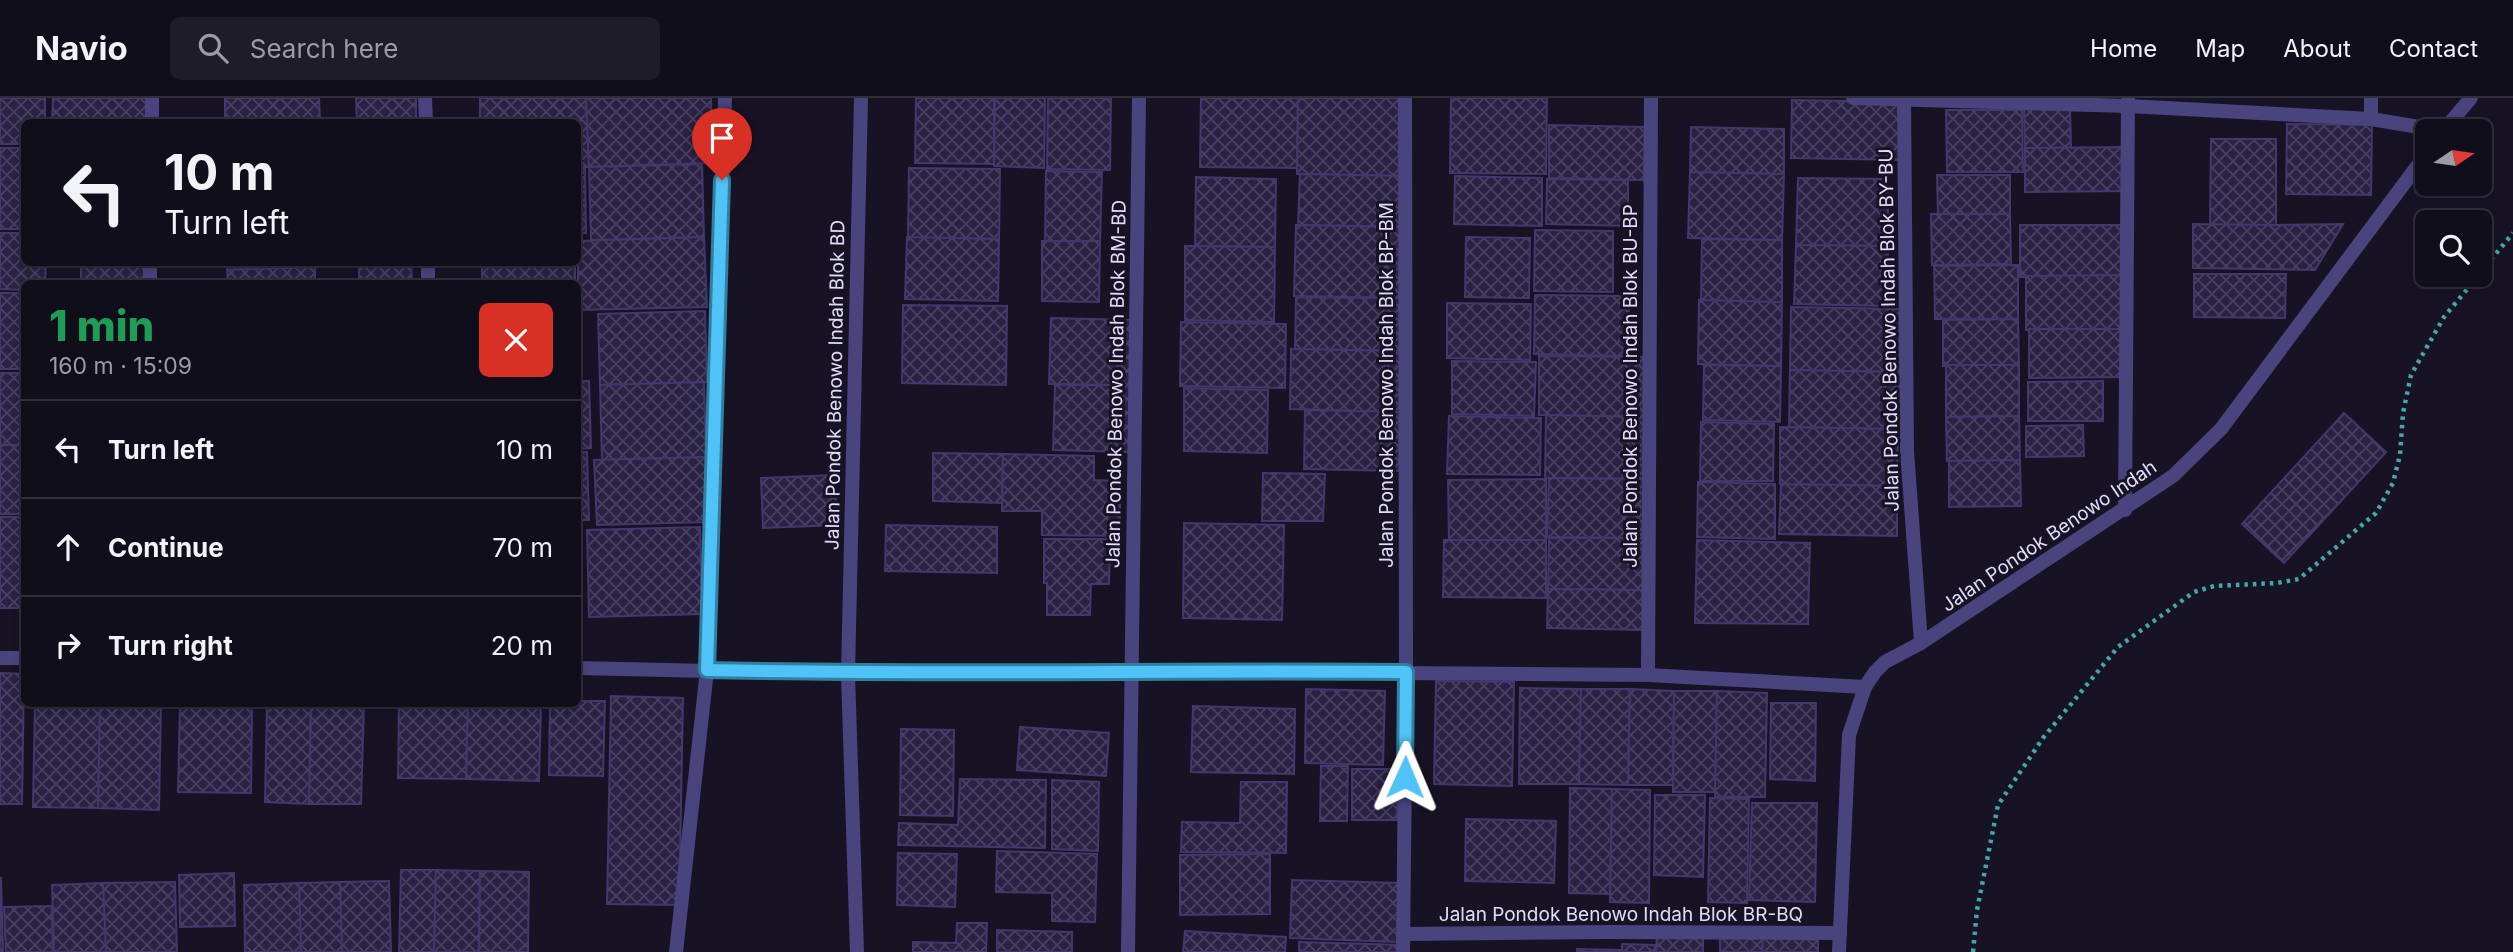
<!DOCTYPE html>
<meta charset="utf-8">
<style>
body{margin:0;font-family:Inter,sans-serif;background:#1e1c29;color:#f1f3f6;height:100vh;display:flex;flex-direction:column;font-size:26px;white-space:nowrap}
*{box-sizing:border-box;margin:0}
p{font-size:23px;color:#9c9ca3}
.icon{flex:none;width:38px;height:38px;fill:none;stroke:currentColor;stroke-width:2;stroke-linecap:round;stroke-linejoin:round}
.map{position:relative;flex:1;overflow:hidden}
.drawer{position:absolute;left:21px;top:182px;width:560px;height:427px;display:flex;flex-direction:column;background:#110e1c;border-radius:10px;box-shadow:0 4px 10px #0003,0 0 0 2px #302e3b}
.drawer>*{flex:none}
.top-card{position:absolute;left:21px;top:21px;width:560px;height:147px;border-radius:10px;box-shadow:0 4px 10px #0003,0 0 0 2px #302e3b;background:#110e1c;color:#f1f3f6;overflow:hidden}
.needle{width:46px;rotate:77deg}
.buttons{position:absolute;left:2415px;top:21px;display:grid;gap:14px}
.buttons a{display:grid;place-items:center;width:77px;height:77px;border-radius:10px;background:#110e1c;box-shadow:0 4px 10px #0003,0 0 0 2px #302e3b;font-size:35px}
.pin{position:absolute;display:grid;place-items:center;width:60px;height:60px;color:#fff;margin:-72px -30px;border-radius:50% 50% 50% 0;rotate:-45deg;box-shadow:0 0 7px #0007}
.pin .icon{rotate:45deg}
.me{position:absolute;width:77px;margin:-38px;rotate:1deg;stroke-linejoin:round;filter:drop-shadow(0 0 5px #0008)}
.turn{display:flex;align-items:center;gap:24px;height:147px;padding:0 28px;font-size:32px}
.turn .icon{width:91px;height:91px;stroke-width:2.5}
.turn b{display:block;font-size:49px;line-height:60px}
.round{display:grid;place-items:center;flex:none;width:74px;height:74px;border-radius:10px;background:#1e1c29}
.head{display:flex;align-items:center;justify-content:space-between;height:119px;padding:0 28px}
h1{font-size:42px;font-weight:800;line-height:52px;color:#1e9e55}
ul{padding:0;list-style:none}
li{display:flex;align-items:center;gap:21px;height:98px;padding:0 28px;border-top:2px solid #302e3b}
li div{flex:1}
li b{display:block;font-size:26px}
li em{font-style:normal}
header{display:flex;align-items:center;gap:42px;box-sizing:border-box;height:98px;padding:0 35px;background:#110e1c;border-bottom:2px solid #302e3b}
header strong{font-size:33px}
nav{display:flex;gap:38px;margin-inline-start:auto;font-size:24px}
.search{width:490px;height:63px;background:#1e1c29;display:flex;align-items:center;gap:18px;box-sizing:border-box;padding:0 24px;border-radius:10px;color:#9c9ca3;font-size:26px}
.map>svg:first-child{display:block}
</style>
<header>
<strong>Navio</strong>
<div class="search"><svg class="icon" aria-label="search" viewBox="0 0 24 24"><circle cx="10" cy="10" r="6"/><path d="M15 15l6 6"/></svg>Search here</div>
<nav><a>Home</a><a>Map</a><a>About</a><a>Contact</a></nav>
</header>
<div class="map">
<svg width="2513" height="854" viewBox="0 0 2513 854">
<defs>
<pattern id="building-cross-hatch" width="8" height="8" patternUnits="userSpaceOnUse" patternTransform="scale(1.75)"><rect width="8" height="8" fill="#2a2144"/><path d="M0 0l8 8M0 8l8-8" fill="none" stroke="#494160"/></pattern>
</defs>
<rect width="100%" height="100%" fill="#171325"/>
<g fill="url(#building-cross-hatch)" stroke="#43376c" stroke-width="2">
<path d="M0 0H45V24H24V46H0Z"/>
<path d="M53 0H151V24H52Z"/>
<path d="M225 0H319L320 24H225Z"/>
<path d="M356 0H416V24H357Z"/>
<path d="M480 0H586L589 69H578V24H480Z"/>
<path d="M586 0H711L713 65 589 69Z"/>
<path d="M916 0H994V66L915 65Z"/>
<path d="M995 0H1045L1044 70 994 68Z"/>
<path d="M1048 0H1111L1110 72 1047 71Z"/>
<path d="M1201 0H1298L1297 70 1200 69Z"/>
<path d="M1298 0H1405L1404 78 1297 76Z"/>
<path d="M1451 0H1547L1546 76 1450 75Z"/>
<path d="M1792 2 1904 4 1903 62 1791 60Z"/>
<path d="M2024 11H2070L2071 50H2025Z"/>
<path d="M1946 12H2022L2023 74H1947Z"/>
<path d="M2287 26 2372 27 2371 97 2286 96Z"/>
<path d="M1549 27 1645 29 1644 82 1549 80Z"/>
<path d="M1691 29 1784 31V76L1690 74Z"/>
<path d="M2211 41H2276V127H2210Z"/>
<path d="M2126 49 2127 93 2025 94V50Z"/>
<rect x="0" y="50" width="24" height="81"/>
<path d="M702 66 704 139 591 142 589 69Z"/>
<path d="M909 70 1000 71 999 141 908 140Z"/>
<path d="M578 71H585L586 135H578Z"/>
<path d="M1046 73 1102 74 1100 143H1045Z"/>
<path d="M1690 74 1784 76 1782 142 1688 140Z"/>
<path d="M1300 76 1404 78 1403 129 1298 127Z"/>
<path d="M1937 77H2010V116L1938 117Z"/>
<path d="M1455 78 1542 80V128L1454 126Z"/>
<path d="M1196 79 1276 81 1275 149 1195 148Z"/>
<path d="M1798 80 1888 81V148L1796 147Z"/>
<path d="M1547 81 1628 82V128L1546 126Z"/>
<path d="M1931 116H2010L2011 166 1932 167Z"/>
<path d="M2193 126 2276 127 2343 126 2315 172 2193 170Z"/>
<path d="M1296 127 1403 129 1402 200 1294 198Z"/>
<path d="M2020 127H2122V177L2020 179Z"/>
<path d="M1535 132 1613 133V194L1534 193Z"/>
<path d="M0 135H24V164H46L45 186H24V192L0 191Z"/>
<path d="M704 139 707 209 578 212V143Z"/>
<path d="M907 139 999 141 998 203 905 201Z"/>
<path d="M1466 139 1530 140 1529 200 1465 199Z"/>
<path d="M1702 141 1782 142V204L1701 203Z"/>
<path d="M1042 143H1100L1099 204 1042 203Z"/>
<path d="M1796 147 1888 148 1887 208 1794 206Z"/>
<path d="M1185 148 1275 149 1274 224 1185 222Z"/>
<path d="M227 164H315V169L227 172Z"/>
<path d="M359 164H411L412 186H359Z"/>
<path d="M482 164H575V184L482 186Z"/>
<rect x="81" y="167" width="66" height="19"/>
<path d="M2018 167V221H1935L1934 168Z"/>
<path d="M315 169V186H228L227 172Z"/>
<path d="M2194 176H2286L2285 220 2194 219Z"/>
<path d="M2122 177 2123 231 2026 232V178Z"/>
<rect x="0" y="195" width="24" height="76"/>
<path d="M1535 197 1629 198 1628 258 1534 256Z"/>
<path d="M1296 199 1402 200 1401 253 1295 251Z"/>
<path d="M1699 202 1782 204 1781 268 1698 266Z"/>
<path d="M1447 205 1531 206 1530 262 1447 260Z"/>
<path d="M903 207 1007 208 1006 287 902 285Z"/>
<path d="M1791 209 1900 211 1899 274 1790 272Z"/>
<path d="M705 213 707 284 600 287 598 216Z"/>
<path d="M1051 220 1132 222 1131 287 1049 286Z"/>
<path d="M2018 221 2019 267 1943 268V222Z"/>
<path d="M1181 224 1286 226 1285 290 1180 288Z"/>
<path d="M2029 231H2123V279L2029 280Z"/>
<path d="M1291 251 1401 253 1400 314 1290 311Z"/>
<path d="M1539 258 1647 259 1646 319 1539 317Z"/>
<path d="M1452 263 1536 264 1534 318 1452 316Z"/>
<path d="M1704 267 1781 268 1780 324 1703 322Z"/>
<path d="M1946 267H2019V318L1946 319Z"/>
<path d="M1790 272 1899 274 1898 331 1789 329Z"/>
<rect x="0" y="275" width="24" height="72"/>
<path d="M578 283H589L591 350 578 351Z"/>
<path d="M2103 283V323H2028V284Z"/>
<path d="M704 284 706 359 602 362 600 287Z"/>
<path d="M1055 287H1131L1130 354 1053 352Z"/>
<path d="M1184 290 1268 292 1267 355 1184 353Z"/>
<path d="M1305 312 1400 314 1399 373 1304 371Z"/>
<path d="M2344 315 2386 354 2284 465 2242 426Z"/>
<path d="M1546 317 1646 319 1645 381 1545 380Z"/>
<path d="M1449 318 1541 320 1540 377 1447 376Z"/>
<path d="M2019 318 2020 362 1947 363 1946 319Z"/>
<path d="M1701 324 1774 326 1773 383H1700Z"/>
<path d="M2083 327 2084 358 2026 359V328Z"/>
<path d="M1780 329 1898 331 1897 388 1780 386Z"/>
<rect x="0" y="347" width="24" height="69"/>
<path d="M578 354H587L589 422H578Z"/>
<path d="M933 355 1003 356 1002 405 933 403Z"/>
<path d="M1003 356 1094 358V382L1120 383V438L1042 437V413H1002Z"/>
<path d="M706 359 708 424 597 427 594 362Z"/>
<path d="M2020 362 2021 408 1949 409V363Z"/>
<path d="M1263 375 1325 376 1323 423H1262Z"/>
<path d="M835 377 837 427 763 430 761 380Z"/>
<path d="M1549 380 1645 381V440L1547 439Z"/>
<path d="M1546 381V442H1449L1448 382Z"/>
<path d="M1698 384 1775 386V441L1697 439Z"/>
<path d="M1781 386 1897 388V438L1779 436Z"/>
<rect x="0" y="419" width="24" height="91"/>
<path d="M1184 425 1284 427 1282 522 1183 520Z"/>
<path d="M886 427 997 429V475L885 473Z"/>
<path d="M700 429 702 516 589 519 587 432Z"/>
<path d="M1549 440H1645L1644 492 1548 491Z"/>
<path d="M1044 441H1110L1109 486H1091L1090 517H1047V485H1044Z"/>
<path d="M1444 442H1546V500L1443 499Z"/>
<path d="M1697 442 1810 445 1808 526 1695 525Z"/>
<path d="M1548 491 1644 492 1643 532 1547 530Z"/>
<path d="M0 575 24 576 22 706H0Z"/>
<path d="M1436 583 1514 584 1512 688 1434 686Z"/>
<path d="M1520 590 1581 591 1579 686H1519Z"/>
<path d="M1306 591 1385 593 1383 667 1305 665Z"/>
<path d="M1581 591H1630L1628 687 1579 686Z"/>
<path d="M1630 591 1674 593 1673 687H1628Z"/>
<path d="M1674 593H1717L1715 694H1673Z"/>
<path d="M1717 593 1767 595 1765 699H1715Z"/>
<path d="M611 598 683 600 679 807 607 806Z"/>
<path d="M578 603H605L603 678 549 677 550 606H578Z"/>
<path d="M1771 605H1816L1815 683 1770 681Z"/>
<path d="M35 606H100L98 710 33 709Z"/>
<path d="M100 606H161L159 712 98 710Z"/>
<path d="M180 606H252L251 695 178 694Z"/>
<path d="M267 606H311L309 706 265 704Z"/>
<path d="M311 606H364L361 706H309Z"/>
<path d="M399 606H468L466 681 398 680Z"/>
<path d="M468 606H541L539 683 466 681Z"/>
<path d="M1193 608 1295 611 1294 676 1191 674Z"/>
<path d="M1020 629 1109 635 1106 678 1017 672Z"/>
<path d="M901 631 954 632 953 718 900 717Z"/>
<path d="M1321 668H1348L1347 723H1320Z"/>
<path d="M1352 671H1398L1397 722H1352Z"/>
<path d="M960 681 1046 682 1045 750 898 747 899 725 958 727Z"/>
<path d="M1052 682 1099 684 1098 753 1052 751Z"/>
<path d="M1241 684H1287L1286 755 1181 754 1182 724 1240 725Z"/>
<path d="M1570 690 1612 691 1610 796 1569 795Z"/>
<path d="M1612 691 1650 692 1649 805 1610 804Z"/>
<path d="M1655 697H1705L1703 779 1654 777Z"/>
<path d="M1710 700 1749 701 1747 805 1708 804Z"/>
<path d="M1752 705H1817L1815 804 1749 802Z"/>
<path d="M1466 721 1556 723 1554 785 1465 783Z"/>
<path d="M997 753 1097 756 1095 824 1052 823V795L996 794Z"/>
<path d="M898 755 957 756 955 809 897 807Z"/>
<path d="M1270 756V816L1180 817V757Z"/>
<path d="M401 772H436L434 854H399Z"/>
<path d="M436 772 480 773 479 854H434Z"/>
<path d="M480 773 529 774 528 854H479Z"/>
<path d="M234 775 235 828 180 829 179 777Z"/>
<path d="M0 780H1L3 854H0Z"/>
<path d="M1292 782 1399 785 1397 844 1290 840Z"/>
<path d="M389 783 391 854H342L340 784Z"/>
<path d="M175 784 177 854H105L103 785Z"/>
<path d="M340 784 342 854H301L299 785Z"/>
<path d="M103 785 106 854H54L52 787Z"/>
<path d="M299 785 301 854H245L244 787Z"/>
<path d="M52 808 53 854H6L4 809Z"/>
<path d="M957 825H987L986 854H913V844L956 845Z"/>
<path d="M997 832 1072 834V854H997Z"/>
<path d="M1185 833 1286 839 1285 854H1183Z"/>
<path d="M1657 836 1703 837V854H1656Z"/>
<path d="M1720 839 1763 840 1762 854H1720Z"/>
<path d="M1763 840 1818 842V854H1762Z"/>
<path d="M1299 844 1402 847V854H1299Z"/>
<path d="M1622 846 1655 847V854H1622Z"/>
<path d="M1577 851 1622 852V854H1577Z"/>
</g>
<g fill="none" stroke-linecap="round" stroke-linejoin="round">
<g stroke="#41a9a7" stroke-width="4.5" stroke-dasharray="3.5 5" stroke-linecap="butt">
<path d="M2480 175 2513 135"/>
<path d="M1973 854 1977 812 1998 707 2043 640 2118 549 2194 494 2214 488 2277 485 2299 481 2376 415 2393 385 2400 357 2403 315 2411 277 2444 219 2479 177"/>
</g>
<g stroke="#49447e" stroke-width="14">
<path d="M425 0 426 24"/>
<path d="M1853 0 2128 8 2371 21 2443 33 2471 0"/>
<path d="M1904 0 1907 353 1921 545"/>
<path d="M2371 21V0"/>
<path d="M152 24V0"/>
<path d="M428 164V186"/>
<path d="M150 186V164"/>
<path d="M2125 412 2128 1"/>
<path d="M0 560H24"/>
<path d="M578 570 848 576 1131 573 1648 577 1865 589"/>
<path d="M1648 577 1651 0"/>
<path d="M1403 836 1609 834 1840 835"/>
<path d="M676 854 707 572 725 0"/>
<path d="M857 854 848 576 861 0"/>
<path d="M1128 854 1139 0"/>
<path d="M1403 854 1406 574 1405 0"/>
<path d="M1839 854 1849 637 1865 589 1875 574 1885 564 1921 545 2173 378 2221 331 2427 55"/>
</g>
</g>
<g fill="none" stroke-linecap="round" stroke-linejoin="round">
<defs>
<path id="route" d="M722 82 707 572C940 577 1173 572 1406 574L1405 679"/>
</defs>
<use href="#route" stroke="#337fa1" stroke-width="18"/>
<use href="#route" stroke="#4fc3f7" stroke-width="12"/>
</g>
<g text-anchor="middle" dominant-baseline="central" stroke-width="6" stroke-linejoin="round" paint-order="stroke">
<g font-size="19" fill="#e1dcfa" stroke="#171325">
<text transform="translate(1889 232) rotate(-91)">Jalan Pondok Benowo Indah Blok BY-BU</text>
<text transform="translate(1116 286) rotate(-89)">Jalan Pondok Benowo Indah Blok BM-BD</text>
<text transform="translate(835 287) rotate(-89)">Jalan Pondok Benowo Indah Blok BD</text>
<text transform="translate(1386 287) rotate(-90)">Jalan Pondok Benowo Indah Blok BP-BM</text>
<text transform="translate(1630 288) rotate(-90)">Jalan Pondok Benowo Indah Blok BU-BP</text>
<text transform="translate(2049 438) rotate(-34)">Jalan Pondok Benowo Indah</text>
<text x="1621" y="816">Jalan Pondok Benowo Indah Blok BR-BQ</text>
</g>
</g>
</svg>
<div class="buttons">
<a><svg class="needle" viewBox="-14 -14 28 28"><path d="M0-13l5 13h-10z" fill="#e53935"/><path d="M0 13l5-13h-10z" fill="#9c9ca3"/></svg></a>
<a><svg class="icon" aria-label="search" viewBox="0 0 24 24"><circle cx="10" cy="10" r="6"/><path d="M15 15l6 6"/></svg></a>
</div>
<div class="pin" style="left:722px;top:82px;background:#d93025"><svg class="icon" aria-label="arrive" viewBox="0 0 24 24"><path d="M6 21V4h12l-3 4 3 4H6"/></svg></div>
<svg class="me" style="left:1405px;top:679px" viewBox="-20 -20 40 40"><path d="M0-17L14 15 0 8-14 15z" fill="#4fc3f7" stroke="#fff" stroke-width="4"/></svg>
<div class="top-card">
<div class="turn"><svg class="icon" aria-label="left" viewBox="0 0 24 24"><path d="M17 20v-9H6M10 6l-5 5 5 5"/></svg><div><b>10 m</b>Turn left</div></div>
</div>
<section class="drawer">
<div class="head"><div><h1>1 min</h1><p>160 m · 15:09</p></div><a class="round" style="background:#d93025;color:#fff"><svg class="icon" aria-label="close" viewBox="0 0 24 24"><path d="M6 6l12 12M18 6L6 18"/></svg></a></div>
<ul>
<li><svg class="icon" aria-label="left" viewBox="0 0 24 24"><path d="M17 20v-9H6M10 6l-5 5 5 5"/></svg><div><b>Turn left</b></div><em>10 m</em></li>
<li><svg class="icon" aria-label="ahead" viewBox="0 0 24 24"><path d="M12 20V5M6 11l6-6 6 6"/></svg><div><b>Continue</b></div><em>70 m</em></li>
<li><svg class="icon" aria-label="right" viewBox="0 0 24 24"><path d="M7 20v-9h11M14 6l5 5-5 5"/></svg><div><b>Turn right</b></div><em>20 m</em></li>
</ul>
</section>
</div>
